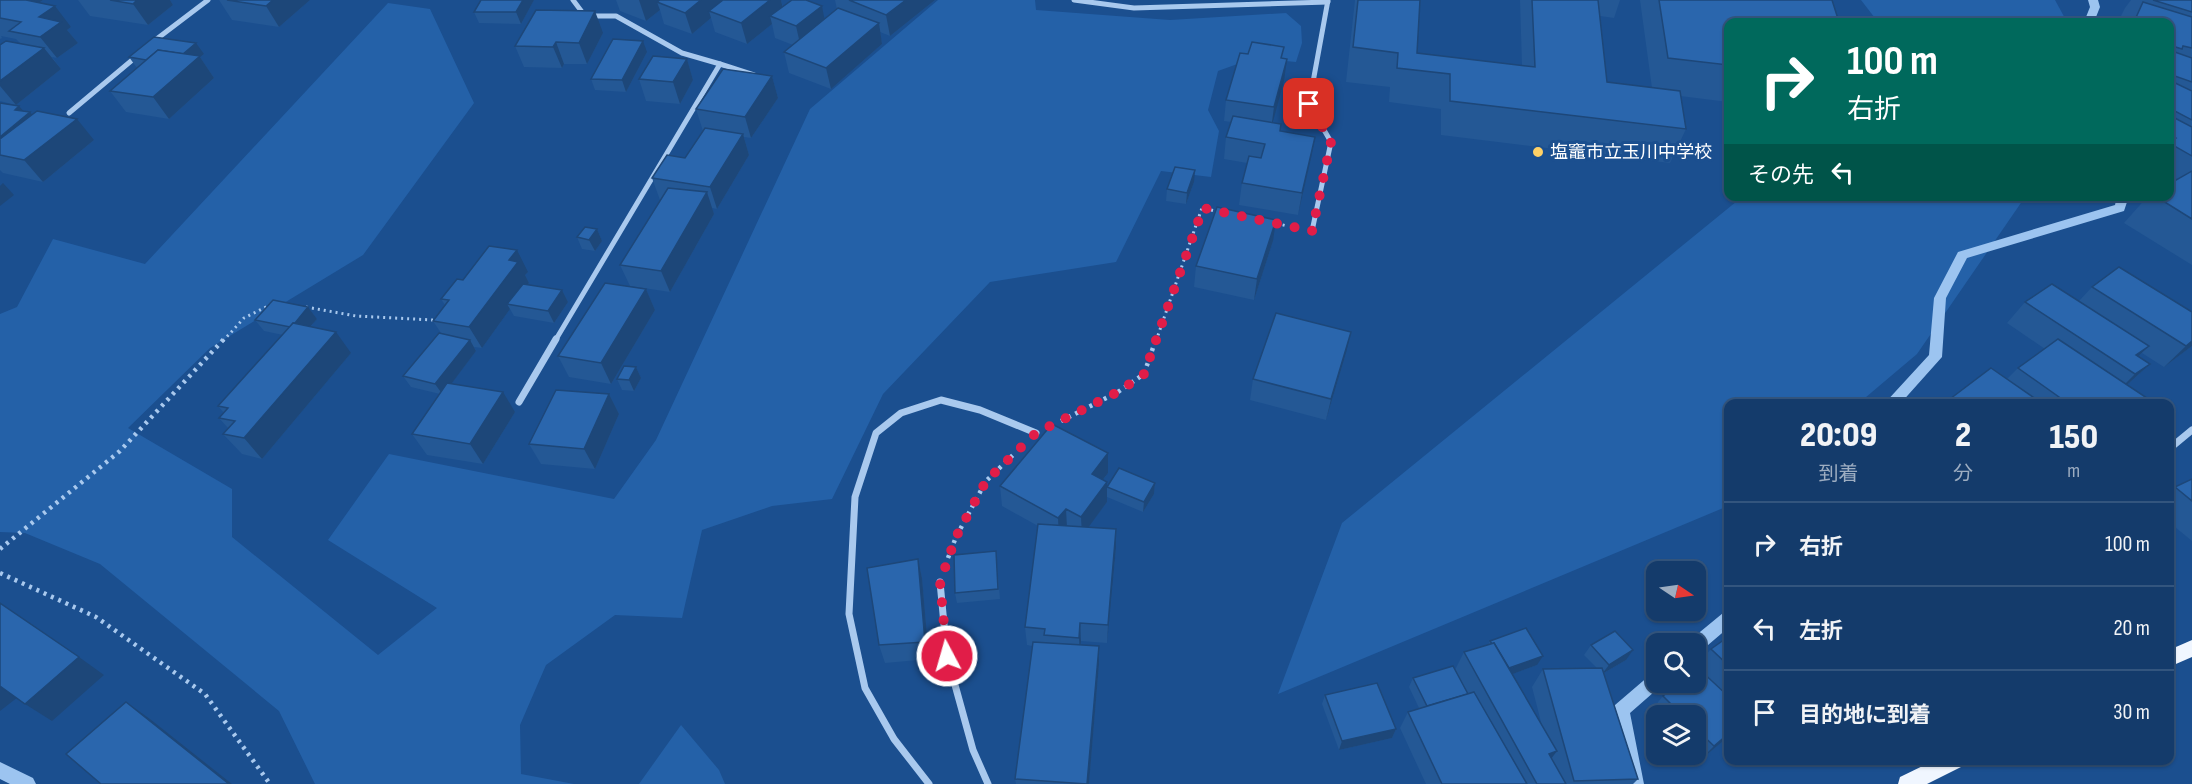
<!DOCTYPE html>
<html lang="ja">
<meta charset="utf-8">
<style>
body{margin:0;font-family:"Sofia Sans Condensed","Noto Sans JP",sans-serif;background:#1d4271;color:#f1f3f6;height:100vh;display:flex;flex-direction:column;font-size:22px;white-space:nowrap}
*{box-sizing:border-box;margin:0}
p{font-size:20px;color:#9dadc1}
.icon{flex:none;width:33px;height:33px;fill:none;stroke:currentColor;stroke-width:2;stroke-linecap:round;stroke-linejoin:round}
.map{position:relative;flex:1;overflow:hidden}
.drawer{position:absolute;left:1724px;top:399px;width:450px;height:366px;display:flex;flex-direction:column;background:#143b6b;border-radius:12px;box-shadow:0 2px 4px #0004,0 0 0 2px #33557e}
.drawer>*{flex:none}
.banner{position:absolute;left:1724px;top:18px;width:450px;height:183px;border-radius:12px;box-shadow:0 2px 4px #0004,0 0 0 2px #33557e;background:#00695c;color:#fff;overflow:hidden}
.needle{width:39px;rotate:103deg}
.tools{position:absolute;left:1646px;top:561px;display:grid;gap:12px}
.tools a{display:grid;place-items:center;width:60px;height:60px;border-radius:12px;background:#143b6b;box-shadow:0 2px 4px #0004,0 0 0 2px #33557e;font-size:30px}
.pin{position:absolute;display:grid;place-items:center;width:51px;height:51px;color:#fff;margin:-26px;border-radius:12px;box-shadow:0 3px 9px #0006}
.me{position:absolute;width:66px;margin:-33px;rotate:354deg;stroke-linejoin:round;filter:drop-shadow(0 0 4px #0008)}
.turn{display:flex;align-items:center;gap:21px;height:126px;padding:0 24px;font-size:27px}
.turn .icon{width:78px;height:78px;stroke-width:2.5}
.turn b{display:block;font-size:42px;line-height:51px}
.then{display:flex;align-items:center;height:57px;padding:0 24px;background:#0003;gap:12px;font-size:22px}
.eta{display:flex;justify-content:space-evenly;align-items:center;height:102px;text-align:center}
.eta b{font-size:36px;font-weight:800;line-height:42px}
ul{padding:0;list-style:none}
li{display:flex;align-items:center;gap:18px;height:84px;padding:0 24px;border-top:2px solid #33557e}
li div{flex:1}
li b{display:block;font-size:22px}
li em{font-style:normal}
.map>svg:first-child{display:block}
</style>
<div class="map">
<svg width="2192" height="784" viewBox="0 0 2192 784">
<rect width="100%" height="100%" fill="#1b4f8f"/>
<g fill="#2461a8">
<path d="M938 0H1035L1036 10 1170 20 1286 13 1301 26 1302 43 1296 62 1254 58 1218 71 1208 110 1219 131 1211 177 1161 171 1116 262 990 282 883 394 832 499 772 506 702 530 682 618 615 615 546 665 520 725 521 774 574 784H315L279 711 100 564 25 533 0 532V314L17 307 53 239 145 264 388 3 430 9 474 103 363 255 210 348 128 428 232 489V537L378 655 437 608 328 540 389 454 614 499 656 440 810 109Z"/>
<path d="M1861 0H2055L2067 22H1878Z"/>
<path d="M1742 197H2025L1917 354 1859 403 1728 404V506L1278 694 1342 523Z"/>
<path d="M681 725 719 770 725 784H639Z"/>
</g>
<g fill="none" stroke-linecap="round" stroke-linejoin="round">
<g fill="#9cc4f0" fill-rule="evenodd">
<path d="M2088 0H2098L2100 7 2094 22H2084L2090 7Z"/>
<path d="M2117 196H2129L2124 211 1967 258 1946 298 1942 357 1900 404H1884L1929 355 1934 298 1958 252 2115 205Z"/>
<path d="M1728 611V628L1701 651 1695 653V644H1688L1689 641 1723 613Z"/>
<path d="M1656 673V682H1663L1662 685 1630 713 1644 784H1626L1613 710 1615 705 1650 675Z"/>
<path d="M0 762 33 778 36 784H10L0 779Z"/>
</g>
<g stroke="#a9c9ee" stroke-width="3" stroke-dasharray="2 4" stroke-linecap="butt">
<path d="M1271 222 1287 226"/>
<path d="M306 307 356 316 433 320"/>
<path d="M223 341 244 318 274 303"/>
<path d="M1156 341 1202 208 1220 212"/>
</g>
<g stroke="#a9c9ee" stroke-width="4.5" stroke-dasharray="3 5" stroke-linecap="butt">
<path d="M1061 421 1118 392 1144 374 1156 339"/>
<path d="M0 549 120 451 224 339"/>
<path d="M948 558 956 537 986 481 1014 454"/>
<path d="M0 573 96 617 205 694 270 784"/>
</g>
<g stroke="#a9c9ee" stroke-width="5">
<path d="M1074 0 1134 8 1328 2"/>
<path d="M154 41 208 0"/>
<path d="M720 64 754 75"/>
<path d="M69 113 137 56"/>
<path d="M1312 231 1331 142 1309 104 1328 0"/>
<path d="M555 341 720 64 682 53 616 16H585L573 0"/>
</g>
<g stroke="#a9c9ee" stroke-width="7">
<path d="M519 402 556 339"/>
<path d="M2169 449 2192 430"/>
<path d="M940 582 947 656 973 750 988 784"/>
<path d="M929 784 894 739 865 688 849 614 855 497 876 433 901 413 941 400 980 410 1036 433"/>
</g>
<g fill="#f0f6ff" fill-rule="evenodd">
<path d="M2192 640V657L2169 667V650Z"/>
<path d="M1935 760H1965L1963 766 1927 784H1898L1900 777Z"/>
</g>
</g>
<g fill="#245895">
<path d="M0 0H43L39 3 71 27 67 30 78 43 57 58 52 57 61 69 16 105 0 101V45L20 43 16 39 1 36 2 38 0 39Z"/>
<path d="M78 0H170L173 5 148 25 90 16Z"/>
<path d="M219 0H310L279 27 232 20Z"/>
<path d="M534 0 521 24 479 23 474 12Z"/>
<path d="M616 0H781L783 7 825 19 837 9 835 0H935L890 36 880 32 882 44 831 89 789 73 784 52 793 45 775 38 772 24 747 44 715 32 711 18 692 34 664 24 660 10 646 21 620 11Z"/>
<path d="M1355 0H1420L1417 53 1522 66 1520 0H1620L1614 18 1600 16 1607 82 1652 88 1640 0H1832L1728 22V102L1680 96 1686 129 1670 163 1441 135V109L1389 102 1390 87 1346 82Z"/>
<path d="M2131 0H2192V265L2124 223 2148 196H2169L2177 179 2169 175V22H2127L2130 19 2121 16 2125 8Z"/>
<path d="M603 33 587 64H564L562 68 524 67 515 46Z"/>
<path d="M647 52 626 92 595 90 591 79Z"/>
<path d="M204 54 200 57 214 78 169 119 126 112 110 91 137 68 129 57Z"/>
<path d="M687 59 693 80 680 104 646 101 639 79Z"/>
<path d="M1283 59 1284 81 1272 123 1311 158 1298 215 1239 205 1242 183 1247 163 1224 159 1226 137 1231 122 1224 121 1226 100Z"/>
<path d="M772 76 778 98 751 138 744 137 749 155 717 209 712 208 714 214 670 292 630 286 620 265 660 200 652 178 685 158 703 131 696 109Z"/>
<path d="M0 103 32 114 94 140 43 182 3 173 0 170Z"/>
<path d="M1194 182 1186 204 1166 201 1167 189Z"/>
<path d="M597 229 602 241 595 251 582 249 577 237Z"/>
<path d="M1273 241 1254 300 1194 287 1196 266Z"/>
<path d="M528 272 525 275 529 283 528 285 562 290 568 302 554 323 514 316 510 309 482 348 474 347 476 351 451 384 515 412 483 464 427 455 412 434 440 394 411 387 403 376 441 333 433 321 445 305 441 299 463 280Z"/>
<path d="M2092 287 2192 346 2164 367 2142 353 2138 356 2150 364 2127 385 2156 404H1944L1946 402 2007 379 2018 368 2045 349 2007 323 2025 302 2079 301Z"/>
<path d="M646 289 655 310 611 384 569 377 558 356Z"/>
<path d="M308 307 317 319 310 327 351 353 262 459 242 454 223 434 228 428 219 418 224 413 218 406 283 335 264 331 255 320Z"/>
<path d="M1346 353 1326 420 1250 400 1253 379Z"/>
<path d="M636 367 641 378 634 391 622 390 617 379Z"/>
<path d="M609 394 619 414 595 469 541 464 529 444Z"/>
<path d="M1108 453V473L1103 480 1107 482V502L1088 527 1116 529V548L1107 643 1081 641V645L1099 646V664L1089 784H1016L1015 779 1032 646 1027 645 1025 627 1038 526 1002 506 1000 486Z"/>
<path d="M2192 479V541L2169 522V492L2175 487Z"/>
<path d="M1155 483 1154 494 1143 512 1107 497V487Z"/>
<path d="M996 551 1000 599 957 603 955 593Z"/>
<path d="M918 559 922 578 929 659 885 663 879 645Z"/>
<path d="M1728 637V737L1698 762 1690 754H1695V716H1656V720L1649 713 1663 696 1701 671 1696 666 1711 649Z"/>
<path d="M1490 641 1537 665 1512 674 1542 726 1532 687 1543 669 1597 668 1584 655 1591 645 1626 660 1604 673 1638 779 1633 784H1426L1400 728 1408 712 1419 708 1409 687 1413 678 1455 670 1464 652 1488 645Z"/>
<path d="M1325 695 1396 729 1392 738 1339 750 1322 704Z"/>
</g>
<g fill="#1d4779">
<path d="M0 0H43L13 21Z"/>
<path d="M137 0H170L173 5 148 25 133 4Z"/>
<path d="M273 0H310L279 27 266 6Z"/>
<path d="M523 0H534L521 24 516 12Z"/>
<path d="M639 0H673L657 2 660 10 646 21Z"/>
<path d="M701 0H735L709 11 711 18 692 34 685 13Z"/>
<path d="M770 0H781L784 14 770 16 772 24 747 44 741 23Z"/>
<path d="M906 0H935L890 36 886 15Z"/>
<path d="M55 6 71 27 67 30 78 43 57 58 40 37 39 17Z"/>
<path d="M822 6 826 27 801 48 796 26Z"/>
<path d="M595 11 603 33 587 64 579 43Z"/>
<path d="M879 23 882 44 831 89 826 68Z"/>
<path d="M643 41 647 52 626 92 622 80Z"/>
<path d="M556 42 564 64 562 68 553 47Z"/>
<path d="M196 43 204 54 200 57 214 78 169 119 153 97 178 59Z"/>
<path d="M44 48 61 69 16 105 0 86V81Z"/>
<path d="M687 59 693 80 680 104 673 82Z"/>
<path d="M1287 59 1284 81 1271 129 1274 107Z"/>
<path d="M772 76 778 98 751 138 745 117Z"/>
<path d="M19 106 27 115 30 112 40 124 0 141V137L15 110Z"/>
<path d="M77 119 94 140 43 182 24 160Z"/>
<path d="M743 134 749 155 717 209 710 187Z"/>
<path d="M1315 137 1311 158 1298 215 1302 193Z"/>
<path d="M1195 170 1194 182 1186 204 1187 193Z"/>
<path d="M3 183 14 195 0 206V186Z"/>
<path d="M707 192 714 214 670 292 661 271Z"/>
<path d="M1276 220 1273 241 1254 300 1257 279Z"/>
<path d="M597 229 602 241 595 251 589 240Z"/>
<path d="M517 250 528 272 525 275 529 283 513 305 507 304 510 309 482 348 469 327 509 260Z"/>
<path d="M646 289 655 310 611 384 601 363Z"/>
<path d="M562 290 568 302 554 323 548 311Z"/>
<path d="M308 307 317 319 300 338 292 327Z"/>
<path d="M336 332 351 353 262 459 244 438Z"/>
<path d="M1351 332 1346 353 1326 420 1331 399Z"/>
<path d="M470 340 476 351 443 395 435 384Z"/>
<path d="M2192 341V346L2164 367 2186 346Z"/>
<path d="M2149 346 2127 367 2136 355Z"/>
<path d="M2150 364 2128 384 2114 395 2135 374Z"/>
<path d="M636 367 641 378 634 391 629 380Z"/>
<path d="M503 392 515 412 483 464 470 444Z"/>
<path d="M609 394 619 414 595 469 584 449Z"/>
<path d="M1108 453V473L1092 494V474Z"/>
<path d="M1107 482V502L1082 536 1081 517Z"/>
<path d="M1155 483 1154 494 1143 512 1144 502Z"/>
<path d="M1066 509 1067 528 1059 538 1058 518Z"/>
<path d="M1116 529V548L1107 643 1108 625Z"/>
<path d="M918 559 922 578 929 659 925 642Z"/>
<path d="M1080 623 1081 641 1080 656 1079 638Z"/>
<path d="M1099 646V664L1089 784H1087Z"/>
<path d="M1633 650 1626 660 1602 674 1609 665Z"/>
<path d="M1543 656 1537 665 1502 678 1508 669Z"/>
<path d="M79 657 104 675 52 721 25 704Z"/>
<path d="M0 686 18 697 0 711Z"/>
<path d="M126 702 150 719 232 784H229Z"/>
<path d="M1396 729 1392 738 1339 750 1342 741Z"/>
<path d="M1728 734V737L1698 762 1714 746Z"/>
<path d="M1557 751 1545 767 1549 754Z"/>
</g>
<g fill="#2a66ad" stroke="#1d4779" stroke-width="1.5">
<path d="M0 0H26L55 6 39 17 61 22 40 37 9 31 21 22 0 18Z"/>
<path d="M110 0H137L133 4Z"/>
<path d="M227 0H273L266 6Z"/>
<path d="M481 0H523L516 12H474Z"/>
<path d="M660 0H701L685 13 657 2Z"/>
<path d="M723 0H770L741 23 709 11Z"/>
<path d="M792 0H806L822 6 796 26 770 16Z"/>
<path d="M849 0H906L886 15Z"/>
<path d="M1358 0H1420L1417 53 1535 67 1532 0H1598L1607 82 1680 91 1686 129 1450 101V74L1397 68 1398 53 1353 47Z"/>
<path d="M1659 0H1832L1839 22H1728V65L1668 58Z"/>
<path d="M2153 0H2192V12Z"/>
<path d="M2143 2 2192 17V48L2183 46 2182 49 2169 45V22H2134Z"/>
<path d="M838 8 879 23 826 68 784 52Z"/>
<path d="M536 10 595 11 579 43 556 42 553 47 515 46Z"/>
<path d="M154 37 196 43 183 54 158 50 146 60 129 57Z"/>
<path d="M613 39 643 41 622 80 591 79Z"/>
<path d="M6 41 44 48 0 81V45Z"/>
<path d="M1252 42 1284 47 1281 58 1287 59 1274 107 1226 100 1240 53 1248 54Z"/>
<path d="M158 50 200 56 153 97 110 91Z"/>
<path d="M2169 50 2192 58V82L2169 74Z"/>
<path d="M653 56 687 59 673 82 639 79Z"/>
<path d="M723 69 772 76 745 117 696 109Z"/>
<path d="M2169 80 2192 91V120L2169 108Z"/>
<path d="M0 103 19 106 15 110 30 112 0 137Z"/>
<path d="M37 111 77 119 24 160 0 155V139Z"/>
<path d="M1233 116 1281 124 1280 131 1315 137 1302 193 1242 183 1249 156 1261 158 1265 144 1226 137Z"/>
<path d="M2171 116 2192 127V156L2169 143 2176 138 2169 134V117Z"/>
<path d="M705 128 743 134 710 187 652 178 667 155 685 158Z"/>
<path d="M1175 167 1195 170 1187 193 1167 189Z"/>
<path d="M2192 171V219L2155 196H2169V184Z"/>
<path d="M668 188 707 192 661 271 620 265Z"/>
<path d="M1217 207 1276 220 1257 279 1196 266Z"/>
<path d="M585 227 597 229 589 240 577 237Z"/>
<path d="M489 246 517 250 509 260 518 262 469 327 433 321 449 300 441 299 457 279 463 280Z"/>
<path d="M2119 267 2192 312V341L2186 346 2092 287Z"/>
<path d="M605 283 646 289 601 363 558 356Z"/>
<path d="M523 284 562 290 548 311 507 304Z"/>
<path d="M2052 284 2149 346 2136 355 2150 364 2135 374 2025 302Z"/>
<path d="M273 300 308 307 295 323H293L290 327 255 320Z"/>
<path d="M1276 313 1351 332 1331 399 1253 379Z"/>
<path d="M293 323 336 332 244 438 223 434 235 421 219 418 228 408 218 406Z"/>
<path d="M439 333 470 340 435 384 403 376Z"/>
<path d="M2058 339 2156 404H2069L2018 368Z"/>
<path d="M624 366 636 367 629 380 617 379Z"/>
<path d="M1991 368 2043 404H1948L1946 402Z"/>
<path d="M447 383 503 392 470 444 412 434Z"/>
<path d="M556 390 609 394 584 449 529 444Z"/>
<path d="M1052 424 1108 453 1092 474 1107 482 1081 517 1066 509 1058 518 1000 486Z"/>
<path d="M1119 468 1155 483 1144 502 1107 487Z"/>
<path d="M2192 479V501L2175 487Z"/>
<path d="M1038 524 1116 529 1108 625 1080 623 1079 638 1044 635 1045 629 1025 627Z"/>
<path d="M996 551 998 589 955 593 954 555Z"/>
<path d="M918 559 925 642 879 645 867 568Z"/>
<path d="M0 603 79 657 25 704 0 686Z"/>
<path d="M1526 628 1543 656 1509 668 1494 643 1492 644 1490 641Z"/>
<path d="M1615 631 1633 650 1609 665 1591 645Z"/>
<path d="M1728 637V665L1711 649Z"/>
<path d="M1033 642 1099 646 1087 784 1015 779Z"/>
<path d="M1494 643 1557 751 1549 754 1566 784H1537L1464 652Z"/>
<path d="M1453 666 1468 694 1427 706 1413 678Z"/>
<path d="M1602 668 1638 779 1574 781 1543 669Z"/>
<path d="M1698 668 1728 696V734L1714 746 1695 728V716H1683L1663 696 1680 682H1695V670Z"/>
<path d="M1377 683 1396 729 1342 741 1325 695Z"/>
<path d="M1474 692 1527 784H1442L1408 712Z"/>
<path d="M126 702 229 784H101L66 754Z"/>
</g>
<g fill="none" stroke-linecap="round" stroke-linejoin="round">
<path stroke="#e11d48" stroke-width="10" stroke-dasharray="0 18" d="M947 656 940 582 956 537 986 481 1036 433 1118 392 1144 374 1203 208 1312 231 1331 142 1309 104"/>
</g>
<circle fill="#ffd166" stroke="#1b4f8f" stroke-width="2" cx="1538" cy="152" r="6"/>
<g text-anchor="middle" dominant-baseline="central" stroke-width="6" stroke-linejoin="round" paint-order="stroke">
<g font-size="18" fill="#fff" stroke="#1b4f8f" text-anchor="start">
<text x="1550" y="152">塩竈市立玉川中学校</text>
</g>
</g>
</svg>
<div class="tools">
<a><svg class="needle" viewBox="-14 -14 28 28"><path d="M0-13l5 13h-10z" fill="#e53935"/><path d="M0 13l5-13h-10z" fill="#9dadc1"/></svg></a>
<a><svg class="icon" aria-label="search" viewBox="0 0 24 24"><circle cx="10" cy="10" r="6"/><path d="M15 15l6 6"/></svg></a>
<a><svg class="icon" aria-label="layers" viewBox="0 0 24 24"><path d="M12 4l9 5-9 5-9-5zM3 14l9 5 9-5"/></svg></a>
</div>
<div class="pin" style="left:1309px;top:104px;background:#d93025"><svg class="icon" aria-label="arrive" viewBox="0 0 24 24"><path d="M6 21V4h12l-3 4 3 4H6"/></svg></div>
<svg class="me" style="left:947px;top:656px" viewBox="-20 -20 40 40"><circle r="17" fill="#e11d48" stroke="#fff" stroke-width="3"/><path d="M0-11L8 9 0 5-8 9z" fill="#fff"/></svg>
<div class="banner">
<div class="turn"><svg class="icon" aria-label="right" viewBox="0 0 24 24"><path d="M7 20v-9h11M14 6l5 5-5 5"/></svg><div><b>100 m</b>右折</div></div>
<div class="then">その先<svg class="icon" aria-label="left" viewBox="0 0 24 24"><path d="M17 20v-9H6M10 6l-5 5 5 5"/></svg></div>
</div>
<section class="drawer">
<div class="eta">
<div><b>20:09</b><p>到着</p></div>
<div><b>2</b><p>分</p></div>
<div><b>150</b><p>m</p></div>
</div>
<ul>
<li><svg class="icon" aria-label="right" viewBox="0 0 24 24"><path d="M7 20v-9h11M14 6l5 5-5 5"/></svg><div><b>右折</b></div><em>100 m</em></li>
<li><svg class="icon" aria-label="left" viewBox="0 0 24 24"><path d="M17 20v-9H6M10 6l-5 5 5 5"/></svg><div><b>左折</b></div><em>20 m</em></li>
<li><svg class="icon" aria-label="arrive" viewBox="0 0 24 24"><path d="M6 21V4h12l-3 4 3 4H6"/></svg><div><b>目的地に到着</b></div><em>30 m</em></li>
</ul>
</section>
</div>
